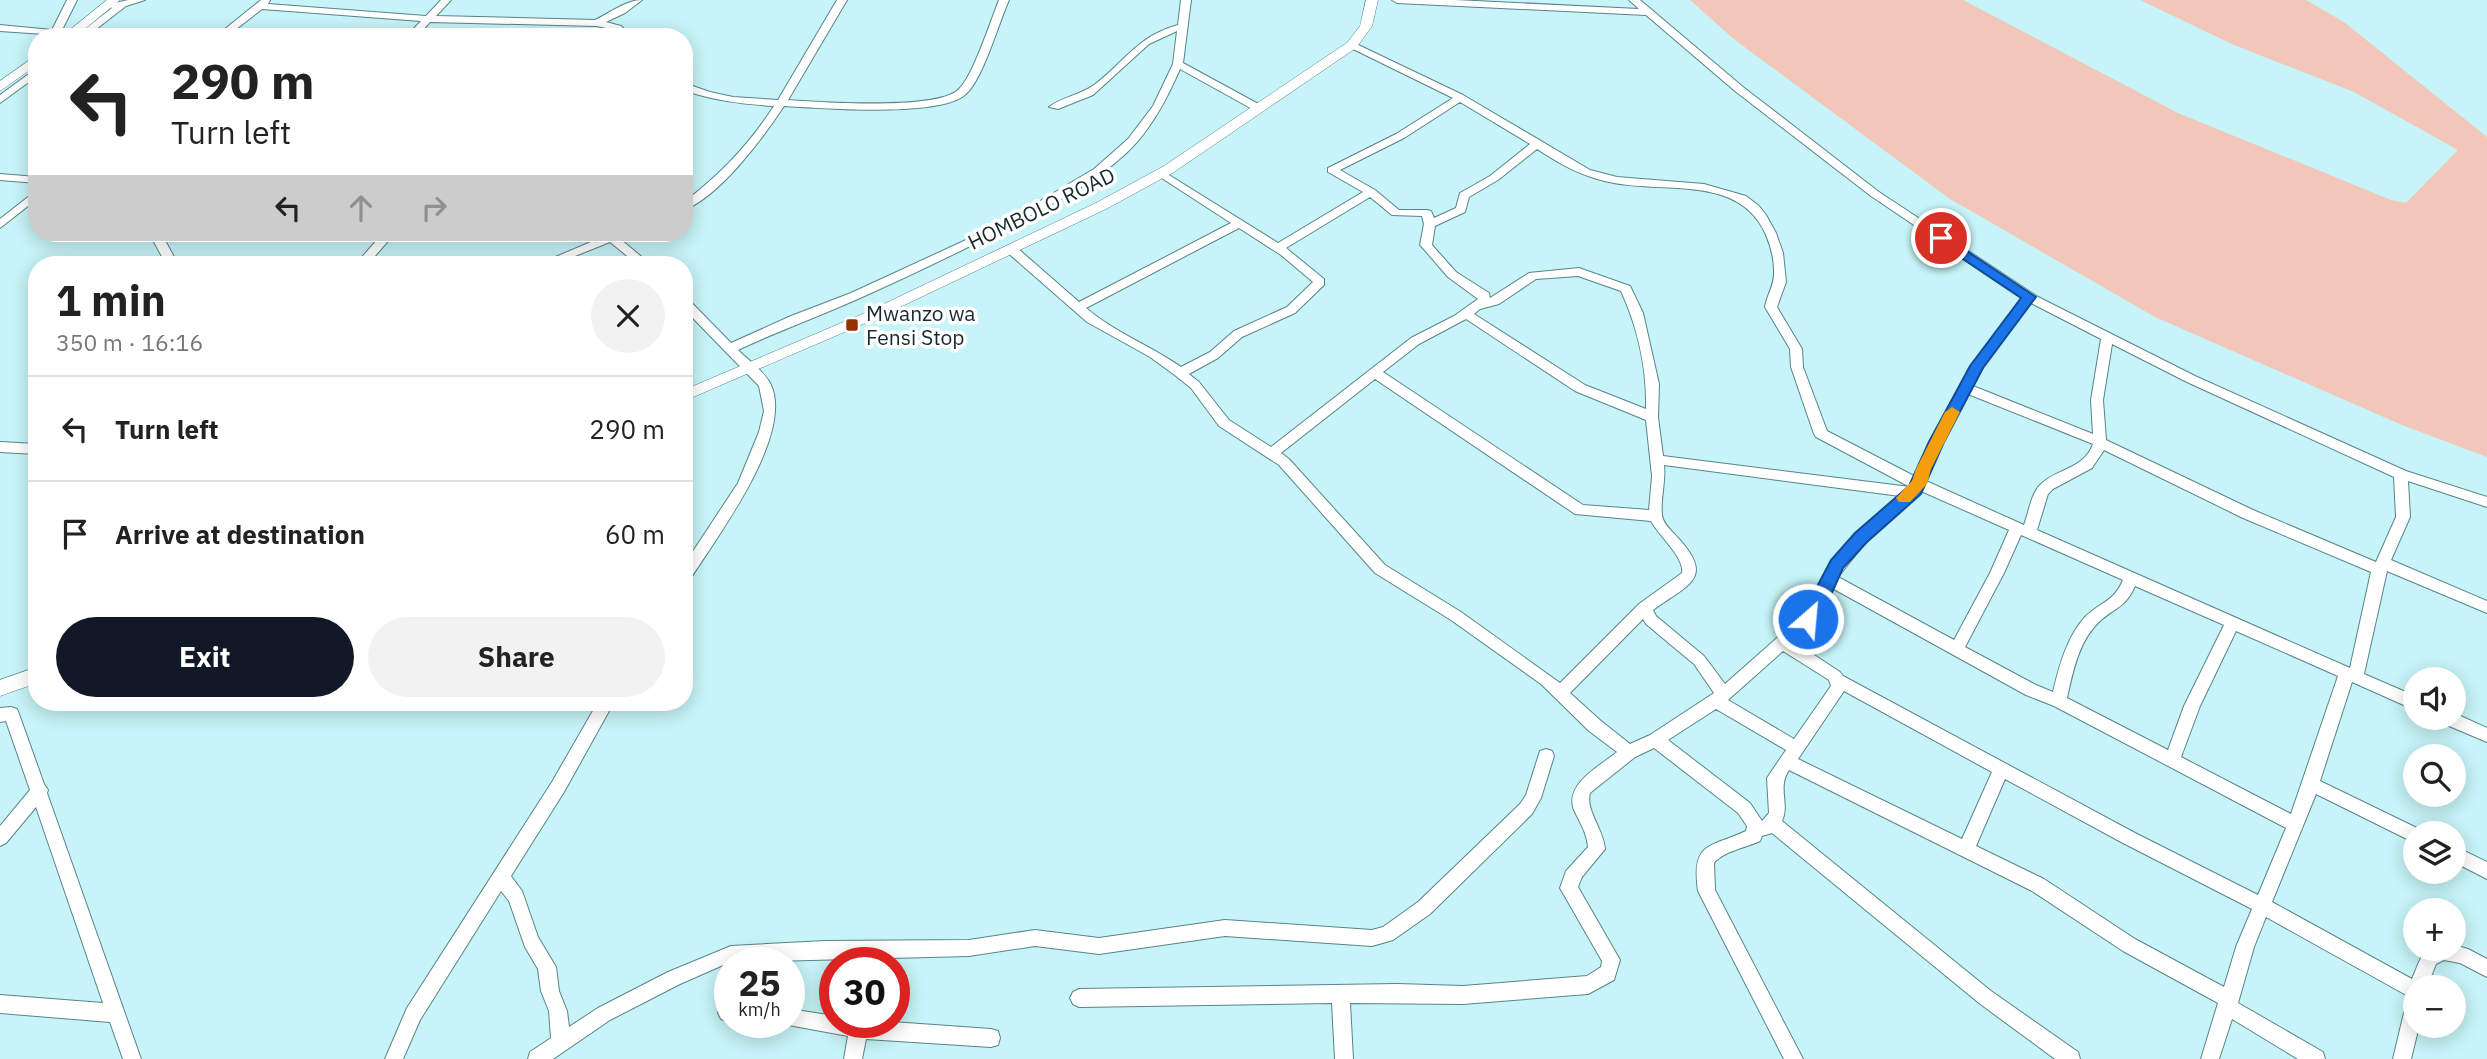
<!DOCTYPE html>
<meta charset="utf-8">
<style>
body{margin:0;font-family:"IBM Plex Sans",sans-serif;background:#f2f2f2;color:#222;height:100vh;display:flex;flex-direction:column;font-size:26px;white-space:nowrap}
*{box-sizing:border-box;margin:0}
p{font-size:23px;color:#767676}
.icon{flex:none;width:38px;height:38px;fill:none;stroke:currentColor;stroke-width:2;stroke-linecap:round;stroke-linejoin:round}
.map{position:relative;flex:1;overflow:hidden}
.drawer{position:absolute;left:28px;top:256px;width:665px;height:455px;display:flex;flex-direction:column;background:#fff;border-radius:28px;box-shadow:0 4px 18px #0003}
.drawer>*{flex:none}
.hud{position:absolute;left:28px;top:28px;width:665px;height:214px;border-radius:28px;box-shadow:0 4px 18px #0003;background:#fff;color:#222;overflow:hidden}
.controls{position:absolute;left:2403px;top:667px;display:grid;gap:14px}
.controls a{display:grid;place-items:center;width:63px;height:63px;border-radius:50%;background:#fff;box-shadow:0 4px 18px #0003;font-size:35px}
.speed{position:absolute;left:714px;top:947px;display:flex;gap:14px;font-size:35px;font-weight:700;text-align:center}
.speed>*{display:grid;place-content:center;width:91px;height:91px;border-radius:50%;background:#fff;box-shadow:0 4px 18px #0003;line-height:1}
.speed small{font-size:18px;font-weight:400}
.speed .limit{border:10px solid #d22;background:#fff;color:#111}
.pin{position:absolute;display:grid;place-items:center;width:60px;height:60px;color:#fff;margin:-30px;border:4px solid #fff;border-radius:50%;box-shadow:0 2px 7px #0007}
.me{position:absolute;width:77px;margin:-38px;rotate:27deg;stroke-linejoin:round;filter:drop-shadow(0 0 5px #0008)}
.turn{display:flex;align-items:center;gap:24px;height:147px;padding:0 28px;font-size:32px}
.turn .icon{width:91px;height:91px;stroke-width:2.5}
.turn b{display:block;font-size:49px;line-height:60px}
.lanes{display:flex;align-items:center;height:66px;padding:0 28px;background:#0003;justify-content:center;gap:35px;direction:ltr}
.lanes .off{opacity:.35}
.round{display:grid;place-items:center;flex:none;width:74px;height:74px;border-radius:37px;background:#f2f2f2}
.summary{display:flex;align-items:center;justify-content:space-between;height:119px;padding:0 28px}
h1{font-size:42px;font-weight:700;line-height:52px}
.action{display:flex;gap:14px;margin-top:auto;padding:14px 28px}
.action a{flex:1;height:80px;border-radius:42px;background:#111827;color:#fff;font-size:28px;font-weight:700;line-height:80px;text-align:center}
.action a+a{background:#f2f2f2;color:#222}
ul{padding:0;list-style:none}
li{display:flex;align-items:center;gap:21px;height:105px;padding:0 28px;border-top:2px solid #e0e0e0}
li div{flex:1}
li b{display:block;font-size:26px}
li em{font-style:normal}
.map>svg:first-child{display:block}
</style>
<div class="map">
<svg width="2487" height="1059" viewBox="0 0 2487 1059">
<rect width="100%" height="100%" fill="#c6f4f8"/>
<path fill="#f2c7b9" d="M1690 0H1963L2178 113 2391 200 2406 203 2458 150 2354 92 2234 45 2140 0H2306L2344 22 2487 137V457L2402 425 2155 317 1950 199 1735 40Z"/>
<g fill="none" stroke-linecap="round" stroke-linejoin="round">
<defs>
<g id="minor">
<path d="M67 0H77L62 30 74 32V36L0 31V25L52 30Z"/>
<path d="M128 0H145L126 6 86 37H75L112 8 109 6 111 4Z"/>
<path d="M261 0H270L268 4 426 16 441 0H451L436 16 595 20C610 13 626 0 642 0L625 13 606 22 621 26 632 37H621L615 30 597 26 430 22 417 37H406L421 21 262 9 226 37H215Z"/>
<path d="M837 0H847L788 100C820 102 938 111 959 89 973 76 991 20 999 0H1009C999 22 983 79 966 94 941 118 820 108 784 106 763 138 720 196 684 210V202C720 175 750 143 774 106 743 104 714 101 684 90V83L710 92 733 97 778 100Z"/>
<path d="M1181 0H1191L1183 63 1262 106V110H1254L1180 69C1168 96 1156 120 1137 142 1105 178 1056 202 1014 224 963 250 912 275 860 298 820 316 778 331 738 350 748 360 765 372 771 385 794 436 716 538 689 581L684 583V565L738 483 759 432 764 411 759 386 684 309V298L688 299 731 343 791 316 851 293 966 240 1030 207 1094 169 1128 139 1153 106 1173 64 1177 31 1149 44 1093 95 1058 109 1049 107C1062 97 1080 95 1094 85 1125 62 1137 36 1178 25Z"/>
<path d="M1392 0H1455L1639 9 1629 0H1640L1743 87 1879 192 2038 297 2195 376 2406 471 2487 497V507L2408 481 2410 517 2391 560 2487 601V613L2387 571 2364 674 2415 696V710L2352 682 2320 781 2421 830 2422 833H2415V843L2316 794 2272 902 2412 979C2425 949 2420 948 2454 948V945L2468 949 2487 959V977L2460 963 2444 960 2436 964 2427 987H2415V1026H2419L2411 1059H2393L2408 996 2266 917 2254 947 2238 1003 2323 1052 2325 1059H2298L2232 1019 2219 1059H2201L2218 1003 2123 951 2032 891 1789 770C1777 788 1790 804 1782 821L1991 991 2078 1052 2080 1059H2055L1979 1003 1772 833 1762 836 1760 841C1745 848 1724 851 1714 863L1715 890 1803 1059H1784L1698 891C1691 841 1710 848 1746 831L1747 826 1738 813 1654 748 1635 757 1590 793C1585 810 1604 830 1605 849L1582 877 1578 887 1620 960 1614 980 1588 994 1463 1004 1350 1003 1353 1059H1335L1332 1003 1079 1007 1073 1004 1070 998 1073 992 1079 989 1397 984 1463 986 1587 976 1601 967 1602 961 1560 888 1566 871 1588 847C1587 833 1580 823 1574 810 1564 784 1600 766 1617 752L1589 731 1541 684 1451 620 1375 573 1279 465 1219 426 1191 388 1176 376 1150 357 1087 322 1007 252V246H1015L1079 302 1231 223 1157 175 1156 173 1161 170 1278 243 1363 192 1328 172V168L1396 134 1453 98 1349 47 1347 45 1352 42 1463 95 1590 170 1617 177 1704 184 1746 196 1759 206 1766 215 1776 233 1783 253 1786 282 1777 307 1802 349 1803 367 1827 431 1914 476 1929 442 1971 366 2022 298 1871 196 1735 91 1646 15 1397 3ZM1460 102 1530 144 1490 176 1460 193 1456 208 1434 218 1431 211 1427 210H1399L1375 190 1340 170 1404 138ZM1537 149C1561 165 1585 178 1614 183 1666 193 1741 175 1766 235 1771 247 1774 259 1774 271 1775 285 1767 294 1765 307L1790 349 1791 367 1814 434 1816 437 1910 487 1663 456 1658 417 1659 384 1643 313 1630 286 1579 268 1529 273 1490 298 1489 293 1456 272 1432 245 1435 226 1465 212 1469 197 1498 180ZM1370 197 1392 215 1422 216 1424 224 1420 245 1422 247 1448 277 1478 299 1454 316 1411 338 1271 447 1229 420 1199 382 1189 374 1218 358 1242 337 1295 313 1324 285V279L1286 248ZM1239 228 1281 255 1313 282 1287 307 1234 331 1210 352 1181 367C1151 346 1114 332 1086 308ZM1578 276 1621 291C1638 328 1647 370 1646 409L1585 385 1474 314 1480 309 1499 304 1536 279ZM2031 303 2101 339 2091 400 2093 434 1973 386 1982 368ZM1466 319 1575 391 1646 420 1652 476 1649 510 1583 505 1383 372 1419 344ZM2112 344 2187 382 2394 477 2396 517 2376 562 2253 510 2106 440 2103 400ZM1375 379 1575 514 1651 521C1659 536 1685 558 1682 573L1639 604 1560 683 1461 612 1385 565 1289 459 1281 453ZM1968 394 2093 444C2084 469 2058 468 2041 484 2031 493 2029 512 2024 525L1926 481 1943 442ZM2104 450 2243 518 2371 572 2350 668 2037 530 2048 494 2053 489 2092 468ZM1664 465 1900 496 1856 534 1832 561 1803 615 1725 684 1704 656 1656 616 1653 610C1687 585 1716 579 1678 538 1672 531 1663 524 1662 515 1660 499 1666 482 1664 465ZM1921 491 2009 530 1990 573 1954 640 1838 577 1866 542ZM2021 535 2123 580C2114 602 2100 602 2085 617 2067 637 2059 666 2053 692L2036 685 1965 647 2004 573ZM2135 586 2224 625 2184 706 2168 750 2067 698C2073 671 2079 640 2100 621 2116 607 2126 607 2135 586ZM1832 588 2026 695 2054 706 2286 828 2258 895 2135 833 1843 676 1840 672 1793 641 1813 623ZM1643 619 1646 624 1694 664 1714 693 1650 735 1630 744 1601 721 1570 693ZM2236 631 2338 676 2291 814 2181 757 2200 706ZM1783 651 1829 680 1831 686 1794 739 1728 700ZM1844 691 1992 772 1962 839 1798 759ZM1716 709 1786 750 1767 778 1769 813 1762 821 1750 803 1668 740ZM2005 779 2123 843 2252 909 2236 947 2224 987 2135 939 2044 879 1976 846Z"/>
<path d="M37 68V76L0 103V95Z"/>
<path d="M0 174 37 177V183L0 180Z"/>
<path d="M37 190V199L0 228V219Z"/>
<path d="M149 233H161L174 257 182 264H169L165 262Z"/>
<path d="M383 233H395L368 264H356Z"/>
<path d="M612 233H628L619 238 650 264H637L610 242 555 264H539Z"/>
<path d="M0 442 37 444V454L0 452Z"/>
<path d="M598 702H614L564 792 511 876 522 891 538 937 556 967 559 991 567 1011 569 1027 598 1008 668 972 731 946 825 941 969 940 1035 930 1099 938 1225 920 1372 930 1383 927 1418 902 1520 804 1526 795 1540 751 1546 749 1552 751 1554 756 1541 798 1532 814 1430 914 1393 940 1372 946 1225 936 1099 954 1035 946 969 956 730 962 680 984 610 1020 553 1059H528L530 1052 551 1038 549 1011 541 991 538 969 525 947 509 901 501 891 420 1020 403 1059H385L407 1008 552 782Z"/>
<path d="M11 707 17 709 19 714 44 784 48 790 47 793 141 1059H123L110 1022 0 1013V995L103 1003 36 807 6 843 0 846V826L30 790 6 721 0 722V708Z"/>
<path d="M2454 713 2487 728V742L2442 723 2440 718H2454Z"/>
<path d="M2454 846 2487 862V879L2454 862Z"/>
<path d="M727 1004H730V1022L721 1019 718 1013 721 1007Z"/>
<path d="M789 1009 835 1016V1022H892L991 1029 998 1031 1000 1038 998 1045 991 1047 866 1039 862 1059H844L848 1036 783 1024 781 1022H789Z"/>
</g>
<g id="tertiary">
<path d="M107 0H120L75 37H61Z"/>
<path d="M1366 0H1378L1372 26 1356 48 1174 172 1106 209 877 318 684 401V390L867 312 1096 203 1164 166 1348 42 1360 26Z"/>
<path d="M37 55V65L0 91V81Z"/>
<path d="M37 667V683L0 696V680Z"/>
</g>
</defs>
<use href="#minor" stroke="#598488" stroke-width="2"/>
<use href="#tertiary" stroke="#598488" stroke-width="1"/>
<use href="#minor" fill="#fff" fill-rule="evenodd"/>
<use href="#tertiary" fill="#fff" fill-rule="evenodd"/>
</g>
<path fill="#1a73e8" stroke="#114b97" stroke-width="2" d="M1941 234 2036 297 1983 368 1944 442 1921 494 1867 542 1843 568 1825 608 1814 624H1802L1800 619 1831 560 1855 533 1909 486 1929 442 1970 366 2021 298 1936 241V235Z"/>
<path fill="#f59e0b" d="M1952 407 1960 412 1931 469 1927 484 1910 502H1899L1896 498 1912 481 1916 469 1945 412Z"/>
<rect fill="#953003" stroke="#fff" stroke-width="2.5" x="845" y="318" width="14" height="14" rx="3.5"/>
<g text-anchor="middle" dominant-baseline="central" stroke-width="7" stroke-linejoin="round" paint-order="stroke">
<g font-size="21" fill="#182a2b" stroke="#fff">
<text transform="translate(1041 208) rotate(-26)">HOMBOLO ROAD</text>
</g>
<g font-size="21" fill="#182a2b" stroke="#fff" text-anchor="start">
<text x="866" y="313">Mwanzo wa<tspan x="866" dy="24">Fensi Stop</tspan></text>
</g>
</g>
</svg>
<div class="controls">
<a><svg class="icon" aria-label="sound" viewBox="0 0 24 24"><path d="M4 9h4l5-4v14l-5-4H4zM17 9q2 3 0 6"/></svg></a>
<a><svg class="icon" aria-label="search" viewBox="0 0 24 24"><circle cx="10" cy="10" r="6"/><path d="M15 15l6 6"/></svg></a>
<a><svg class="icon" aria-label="layers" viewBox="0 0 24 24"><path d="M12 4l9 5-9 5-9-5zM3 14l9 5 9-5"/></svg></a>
<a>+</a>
<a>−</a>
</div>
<div class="speed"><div>25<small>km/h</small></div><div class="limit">30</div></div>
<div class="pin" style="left:1941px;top:238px;background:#d93025"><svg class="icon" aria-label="arrive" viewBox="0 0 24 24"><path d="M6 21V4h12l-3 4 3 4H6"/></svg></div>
<svg class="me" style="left:1808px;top:619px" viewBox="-20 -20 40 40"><circle r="17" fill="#1a73e8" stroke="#fff" stroke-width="3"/><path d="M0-11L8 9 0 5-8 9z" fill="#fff"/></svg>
<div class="hud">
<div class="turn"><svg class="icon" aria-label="left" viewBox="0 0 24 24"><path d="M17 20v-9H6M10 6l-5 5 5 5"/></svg><div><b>290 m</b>Turn left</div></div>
<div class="lanes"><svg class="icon" aria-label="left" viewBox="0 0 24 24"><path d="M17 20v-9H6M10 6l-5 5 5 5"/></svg><svg class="icon off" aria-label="ahead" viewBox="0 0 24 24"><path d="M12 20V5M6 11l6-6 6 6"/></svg><svg class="icon off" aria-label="right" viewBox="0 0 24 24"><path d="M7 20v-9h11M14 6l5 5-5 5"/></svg></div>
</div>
<section class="drawer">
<div class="summary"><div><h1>1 min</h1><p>350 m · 16:16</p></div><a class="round"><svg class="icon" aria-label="close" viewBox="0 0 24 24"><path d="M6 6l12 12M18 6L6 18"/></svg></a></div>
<ul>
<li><svg class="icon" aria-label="left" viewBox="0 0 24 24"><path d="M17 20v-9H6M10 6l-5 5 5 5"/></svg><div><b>Turn left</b></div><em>290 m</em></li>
<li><svg class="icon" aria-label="arrive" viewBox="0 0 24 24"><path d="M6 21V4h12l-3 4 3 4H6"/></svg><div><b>Arrive at destination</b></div><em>60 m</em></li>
</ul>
<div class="action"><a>Exit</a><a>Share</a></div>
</section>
</div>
